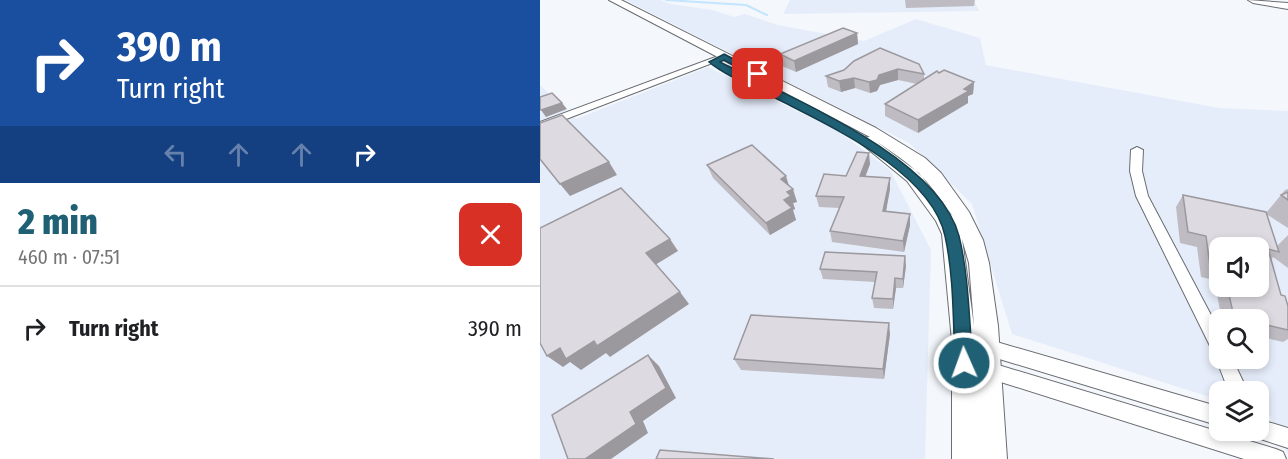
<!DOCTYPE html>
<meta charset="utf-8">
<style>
body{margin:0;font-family:"Fira Sans Condensed",sans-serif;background:#f6f6f6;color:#202124;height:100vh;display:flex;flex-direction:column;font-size:22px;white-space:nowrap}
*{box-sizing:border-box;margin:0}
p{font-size:20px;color:#757577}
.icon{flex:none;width:33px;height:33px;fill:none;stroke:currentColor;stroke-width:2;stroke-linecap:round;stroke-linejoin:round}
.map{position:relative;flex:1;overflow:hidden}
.drawer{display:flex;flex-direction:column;background:#fff;width:540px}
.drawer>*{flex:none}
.guide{background:#1a4fa0;color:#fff;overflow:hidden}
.controls{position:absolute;left:669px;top:237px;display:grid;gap:12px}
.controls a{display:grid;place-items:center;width:60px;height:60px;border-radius:12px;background:#fff;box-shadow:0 3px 9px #0003;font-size:30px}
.pin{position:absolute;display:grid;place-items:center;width:51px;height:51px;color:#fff;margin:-26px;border-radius:12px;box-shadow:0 3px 9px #0006}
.me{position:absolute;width:66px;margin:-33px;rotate:358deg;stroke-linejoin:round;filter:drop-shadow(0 0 4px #0008)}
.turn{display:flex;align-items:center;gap:21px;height:126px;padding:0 18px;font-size:27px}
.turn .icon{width:78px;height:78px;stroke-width:2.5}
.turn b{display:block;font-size:42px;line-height:51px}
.lanes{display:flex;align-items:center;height:57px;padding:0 18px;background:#0003;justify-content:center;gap:30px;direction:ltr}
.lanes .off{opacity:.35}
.round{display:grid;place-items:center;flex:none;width:63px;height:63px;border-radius:12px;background:#f6f6f6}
.overview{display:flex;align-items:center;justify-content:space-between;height:102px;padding:0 18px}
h1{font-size:36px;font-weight:800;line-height:45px;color:#206075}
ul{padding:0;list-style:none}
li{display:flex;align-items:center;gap:18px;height:84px;padding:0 18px;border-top:2px solid #e0e0e0}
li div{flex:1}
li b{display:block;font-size:22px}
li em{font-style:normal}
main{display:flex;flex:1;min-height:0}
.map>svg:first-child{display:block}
</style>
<main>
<section class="drawer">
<div class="guide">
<div class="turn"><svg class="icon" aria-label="right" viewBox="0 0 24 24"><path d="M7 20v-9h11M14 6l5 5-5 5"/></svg><div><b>390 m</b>Turn right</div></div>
<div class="lanes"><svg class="icon off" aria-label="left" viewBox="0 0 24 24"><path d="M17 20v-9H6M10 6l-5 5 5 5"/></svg><svg class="icon off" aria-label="ahead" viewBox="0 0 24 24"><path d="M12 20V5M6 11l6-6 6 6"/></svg><svg class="icon off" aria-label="ahead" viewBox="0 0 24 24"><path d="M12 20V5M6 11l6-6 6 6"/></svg><svg class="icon" aria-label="right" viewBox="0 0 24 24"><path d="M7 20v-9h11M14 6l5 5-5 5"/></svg></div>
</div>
<div class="overview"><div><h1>2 min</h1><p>460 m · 07:51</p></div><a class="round" style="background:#d93025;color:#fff"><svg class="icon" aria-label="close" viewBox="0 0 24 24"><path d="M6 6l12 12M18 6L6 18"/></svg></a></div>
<ul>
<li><svg class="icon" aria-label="right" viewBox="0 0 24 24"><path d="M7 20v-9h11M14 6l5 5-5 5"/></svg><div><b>Turn right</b></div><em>390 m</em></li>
</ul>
</section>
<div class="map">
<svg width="748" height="459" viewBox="0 0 748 459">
<rect width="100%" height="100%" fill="#f4f8fd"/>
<g fill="#e6edfa" fill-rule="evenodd">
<path d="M85 0H121L131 4 173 10 194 17 205 14 238 25 324 41 376 19 440 38 446 65 679 108 748 111V454L730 416 719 413 718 392H680L679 400 472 334 432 204 369 143ZM680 248H718V286H680ZM680 320H718V358H680Z"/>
<path d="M250 0H434L439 11 243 14Z"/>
<path d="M168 67 301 133 350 170 391 250 385 459H0V85L36 119Z"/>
</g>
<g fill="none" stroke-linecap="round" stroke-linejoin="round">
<path stroke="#c3e5fd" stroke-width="2" d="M126 0 206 5 227 15"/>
<defs>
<g id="street">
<path d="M181 55 188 57 0 129V122Z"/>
<path d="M597 147 603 150 602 171 608 196 680 332V358H692L708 392H689L675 356 596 196 590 171 591 150Z"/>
<path d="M443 338 680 407V426L443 354 437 352 434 346 437 340Z"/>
<path d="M445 361 736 449 743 452 746 459H704L445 377 439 375 436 369 439 363Z"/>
<path d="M718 419 748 428V448L711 436 709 430H718Z"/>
</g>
<g id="secondary">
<path d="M69 0H81L336 128 385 158 401 173 429 212 443 240 449 263 458 326 467 459H412V341L402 234 396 221 367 181 318 141 320 138 330 137ZM337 142C375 167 386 177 411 214L413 216 379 173ZM422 239 429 263 434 326Z"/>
<path d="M708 0 748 3V9L713 3Z"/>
</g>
</defs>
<use href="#street" stroke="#696c71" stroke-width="2"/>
<use href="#secondary" stroke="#696c71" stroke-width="2"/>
<use href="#street" fill="#fff" fill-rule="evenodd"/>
<use href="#secondary" fill="#fff" fill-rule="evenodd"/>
</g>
<g fill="#bebcc2" fill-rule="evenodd">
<path d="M365 0H435L434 6 366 8Z"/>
<path d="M317 33 318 44 256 72 242 66 240 54Z"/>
<path d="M314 61 384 74V79L399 73 434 82 433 94 428 96V103L378 133 345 116V104L377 84 358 80 340 85 337 91 330 93 315 88 301 92 288 87 286 76 304 70Z"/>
<path d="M330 164 325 177 350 178V189L346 211 370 214V225L364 252 292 242 290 231 300 208 279 207 276 196 306 176Z"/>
<path d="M167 165 249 185 257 202 253 203 255 209 253 210 256 220 230 235 173 178Z"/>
<path d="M748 189V228L726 214 737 246 748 235V268L733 257 731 260 741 295 748 306V339L743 342 718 336V320H682L674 280 661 277 657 247 640 243 636 207 643 195 726 213 745 190ZM680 248 718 286H680Z"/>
<path d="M366 266 363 288H356L353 309 334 308 332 298 335 282 283 279 280 269Z"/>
<path d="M350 334 344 379 201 370 194 359Z"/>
</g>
<g fill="#9b999e">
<path d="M317 33 318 44 256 72 254 61Z"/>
<path d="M358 69V80L340 85 337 91 330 93 329 82 339 75Z"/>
<path d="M314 78 315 88 301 92 299 81Z"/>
<path d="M434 82 433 94 428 96V103L378 133V120Z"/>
<path d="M22 103 27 109 6 117 1 110Z"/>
<path d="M329 153 330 164 321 188 320 176Z"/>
<path d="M69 162 77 175 30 196 20 184Z"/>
<path d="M246 176 250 189 241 179Z"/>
<path d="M350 178V189L344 222 343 211Z"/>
<path d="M253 189 257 202 253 203 255 209 253 210 256 220 230 235 226 223 244 200 247 192Z"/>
<path d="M370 214V225L364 252 363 241Z"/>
<path d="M130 239 138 251 115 265 106 253Z"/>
<path d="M365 256 366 266 363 288V279Z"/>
<path d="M355 278 356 288 353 309V299Z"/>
<path d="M140 292 149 304 70 357 66 353 41 370 30 362 23 367 7 356 20 348 54 341Z"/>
<path d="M349 323 350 334 344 379 343 369Z"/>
<path d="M108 355 119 366 136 398 103 421 108 433 71 459H45L90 412Z"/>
</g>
<g fill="#dddbe1" stroke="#9b999e" stroke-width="1.5">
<path d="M303 28 317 33 254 61 240 54Z"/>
<path d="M340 48 379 64 384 74 358 69 339 75 337 80 329 82 314 78 299 81 286 76 304 70 314 61Z"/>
<path d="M404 70 434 82 424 89 429 91 378 120 345 104 397 71 399 73Z"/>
<path d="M12 93 22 103 1 110 0 109V97Z"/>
<path d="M22 115 69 162 20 184 0 159V123Z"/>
<path d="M212 145 246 176 241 179 253 189 247 192 251 196 244 200 252 208 226 223 167 165Z"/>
<path d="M317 152 329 153 320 176 350 178 343 211 370 214 363 241 290 231 304 197 276 196 284 174 306 176Z"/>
<path d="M81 188 130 239 106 253 140 292 57 346 54 341 26 359 20 348 7 356 0 343V228Z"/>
<path d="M748 192V200L741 195Z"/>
<path d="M643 195 726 212 739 252 728 249 741 295 745 296 748 306V330L718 323V320H705L694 317 687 286H718V248H680V268L670 266 666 236 648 232Z"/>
<path d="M285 252 365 256 363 279 355 278 353 299 332 298 337 272 280 269Z"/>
<path d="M211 315 349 323 343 369 194 359Z"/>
<path d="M108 355 126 388 90 412 96 424 45 459H28L12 415Z"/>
<path d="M120 450 234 459H116Z"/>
</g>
<path fill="#206075" stroke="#153e4c" stroke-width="1.5" d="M184 54 222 74 214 76 184 60 180 62C248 97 398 156 419 236 429 277 429 321 433 363L430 369 424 372 418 369 415 363C413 321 414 277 405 236 392 176 302 132 253 107 231 95 186 77 169 62Z"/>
</svg>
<div class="controls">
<a><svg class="icon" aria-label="sound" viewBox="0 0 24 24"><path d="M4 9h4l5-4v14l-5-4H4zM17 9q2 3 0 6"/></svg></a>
<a><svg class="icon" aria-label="search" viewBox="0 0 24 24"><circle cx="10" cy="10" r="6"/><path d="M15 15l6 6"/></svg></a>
<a><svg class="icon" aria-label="layers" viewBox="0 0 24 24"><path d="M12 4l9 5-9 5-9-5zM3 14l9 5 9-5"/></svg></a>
</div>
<div class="pin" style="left:218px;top:74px;background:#d93025"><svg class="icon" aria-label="arrive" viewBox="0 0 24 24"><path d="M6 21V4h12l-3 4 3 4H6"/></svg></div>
<svg class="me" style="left:424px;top:363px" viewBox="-20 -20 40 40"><circle r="17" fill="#206075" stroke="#fff" stroke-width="3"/><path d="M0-11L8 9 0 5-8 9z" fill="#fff"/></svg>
</div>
</main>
